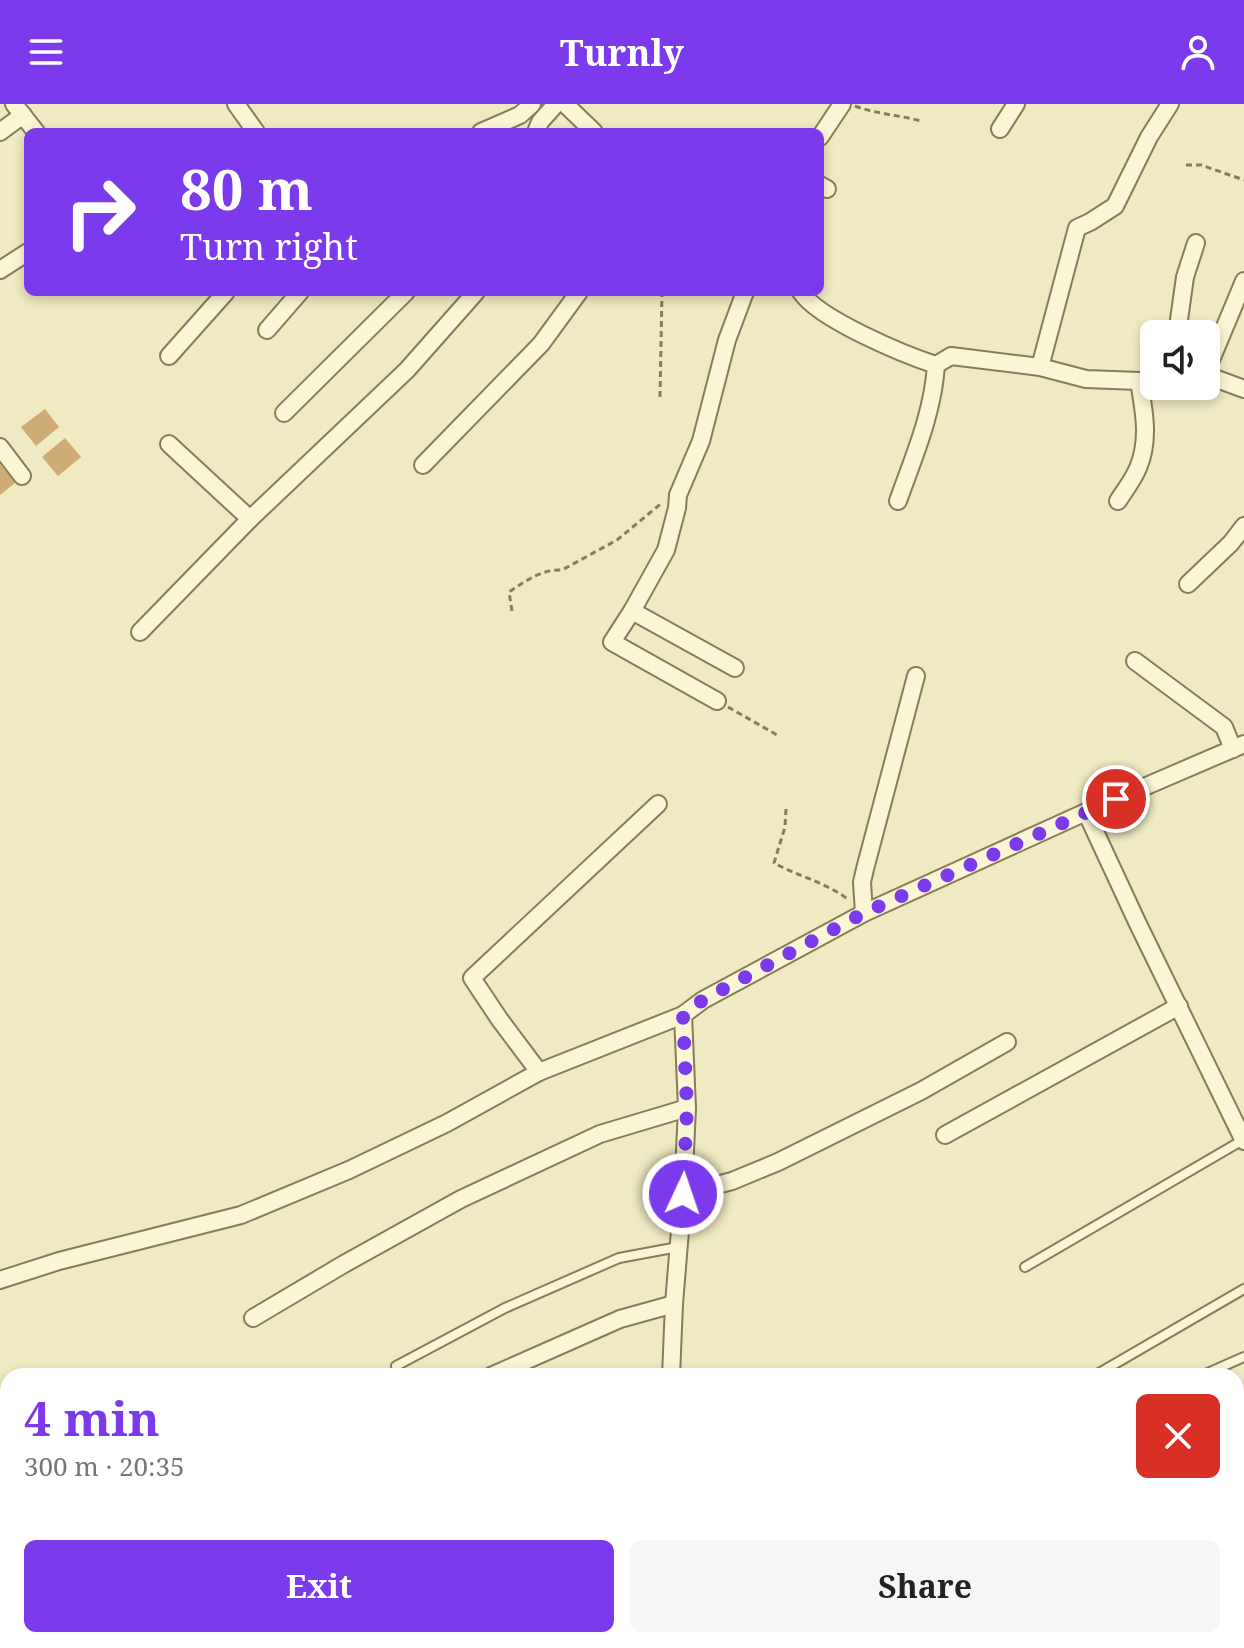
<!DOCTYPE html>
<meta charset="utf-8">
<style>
body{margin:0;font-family:"Noto Serif",serif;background:#f6f6f6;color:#222;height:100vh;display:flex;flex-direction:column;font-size:30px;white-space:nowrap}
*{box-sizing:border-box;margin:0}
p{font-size:26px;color:#767676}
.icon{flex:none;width:44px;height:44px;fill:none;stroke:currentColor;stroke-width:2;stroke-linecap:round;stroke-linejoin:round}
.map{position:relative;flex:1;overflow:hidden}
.side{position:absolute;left:0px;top:1264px;width:1244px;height:280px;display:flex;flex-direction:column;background:#fff;border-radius:24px 24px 0 0;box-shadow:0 4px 12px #0003}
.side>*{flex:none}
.banner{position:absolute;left:24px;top:24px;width:800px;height:168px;border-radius:12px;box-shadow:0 4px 12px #0003;background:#7c3aed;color:#fff;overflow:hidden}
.buttons{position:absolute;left:1140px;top:216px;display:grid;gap:16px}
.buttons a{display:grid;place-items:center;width:80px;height:80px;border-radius:12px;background:#fff;box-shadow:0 4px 12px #0003;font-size:40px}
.pin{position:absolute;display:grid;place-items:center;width:68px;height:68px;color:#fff;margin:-34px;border:4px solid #fff;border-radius:50%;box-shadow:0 2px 8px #0007}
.me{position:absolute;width:88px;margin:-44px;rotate:3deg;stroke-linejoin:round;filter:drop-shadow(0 0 6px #0008)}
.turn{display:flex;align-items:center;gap:28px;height:168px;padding:0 24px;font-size:36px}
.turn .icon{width:104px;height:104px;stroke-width:2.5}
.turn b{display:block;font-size:56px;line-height:68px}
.round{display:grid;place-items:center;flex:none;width:84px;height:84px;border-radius:12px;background:#f6f6f6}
.headline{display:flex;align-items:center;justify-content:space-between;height:136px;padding:0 24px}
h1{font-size:48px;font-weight:700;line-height:60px;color:#7c3aed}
.button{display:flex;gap:16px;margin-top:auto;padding:16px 24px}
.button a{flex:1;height:92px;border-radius:12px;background:#7c3aed;color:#fff;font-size:32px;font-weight:700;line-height:92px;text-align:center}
.button a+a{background:#f6f6f6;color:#222}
header{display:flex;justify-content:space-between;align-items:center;height:104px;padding:0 24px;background:#7c3aed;color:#fff;font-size:36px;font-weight:700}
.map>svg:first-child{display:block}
</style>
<header><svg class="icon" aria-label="menu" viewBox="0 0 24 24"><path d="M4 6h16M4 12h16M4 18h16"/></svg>Turnly<svg class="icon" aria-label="person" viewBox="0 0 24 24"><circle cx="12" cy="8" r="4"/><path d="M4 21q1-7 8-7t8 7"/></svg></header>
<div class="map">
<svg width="1244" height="1544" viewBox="0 0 1244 1544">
<rect width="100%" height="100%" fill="#efeac1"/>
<g fill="#cfac76">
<path d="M45 305 59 323 36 342 21 323Z"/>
<path d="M65 334 81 353 58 372 42 353Z"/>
<path d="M0 360 15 379 0 391Z"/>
</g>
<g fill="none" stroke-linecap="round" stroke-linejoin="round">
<defs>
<g id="lane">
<path d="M1025 1163 1243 1036"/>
<path d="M396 1262 505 1204 619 1154 678 1143"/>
<path d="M1094 1272 1244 1185"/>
<path d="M1201 1272 1244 1253"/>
</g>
<g id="street">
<path d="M14 0 36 28"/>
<path d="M236 0 256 28"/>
<path d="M565 0 594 28"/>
<path d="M1000 25 1016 0"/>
<path d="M0 28 23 11"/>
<path d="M481 28 520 11 532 0"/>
<path d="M536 28 540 18 556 0"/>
<path d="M820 33 842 0"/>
<path d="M820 81 827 85"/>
<path d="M0 166 28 148"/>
<path d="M801 188C818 215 905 251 936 261L951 252 1040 263 1086 275 1139 277 1154 274"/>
<path d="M267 226 300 188"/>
<path d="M1177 230 1185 173 1196 139"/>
<path d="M169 252 226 188"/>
<path d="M1040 263 1077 124 1090 118 1115 102 1149 33 1170 0"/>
<path d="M1206 268 1244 177"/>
<path d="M1206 271 1244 285"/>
<path d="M284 309 406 188"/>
<path d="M169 340 250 415"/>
<path d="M0 343 22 372"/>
<path d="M423 361 541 240 579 188"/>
<path d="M898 397C914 352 933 309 936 261"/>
<path d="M1118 397C1125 386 1133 376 1138 364 1150 336 1144 307 1139 277"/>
<path d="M1188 480 1231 439 1244 422"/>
<path d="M632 507 735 564"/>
<path d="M140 528 250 415 407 266 476 188"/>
<path d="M1135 557 1224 623 1233 645"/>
<path d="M717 597 612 538 632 507 666 446 677 404 678 391 701 337 727 236 745 188"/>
<path d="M1086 708 1138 820 1244 1037"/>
<path d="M864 809 862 778 865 765 916 572"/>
<path d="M539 968 500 916 472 874 658 700"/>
<path d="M945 1031 1179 902"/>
<path d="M683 1090 732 1077 778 1058 921 987 1007 938"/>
<path d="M0 1176 59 1157 241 1111 349 1066 447 1019 539 968 683 911"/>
<path d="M253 1214 344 1160 461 1095 600 1030 687 1004"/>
<path d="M491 1272 620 1215 674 1200"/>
<path d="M671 1272 674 1200 683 1090 687 1004 683 911 703 896 864 809 1086 708 1244 640"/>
<path d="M1236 1387 1244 1385"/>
<path d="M0 1467 8 1473"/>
<path d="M1236 1492 1244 1490"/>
<path d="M1236 1504 1244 1531"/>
<path d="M72 1536 79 1544"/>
<path d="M682 1536 683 1544"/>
<path d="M121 1544 130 1536"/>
<path d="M301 1544 311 1536"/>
<path d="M830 1544 848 1536"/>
<path d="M932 1544 942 1538"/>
</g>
</defs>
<use href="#lane" stroke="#897c58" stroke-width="12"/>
<use href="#street" stroke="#897c58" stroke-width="20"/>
<g stroke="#897c58" stroke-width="3" stroke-dasharray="6 4" stroke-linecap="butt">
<path d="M855 2C876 10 899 11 921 17"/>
<path d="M1186 61H1201L1244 76"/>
<path d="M660 293 662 188"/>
<path d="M512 507 509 488C526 477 541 465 562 466L617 436 663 398"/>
<path d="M728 603 777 631"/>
<path d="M786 705 785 723 774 759C798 772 827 779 849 796"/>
</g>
<use href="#lane" stroke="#faf6d5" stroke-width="8"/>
<use href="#street" stroke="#faf6d5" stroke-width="16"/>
</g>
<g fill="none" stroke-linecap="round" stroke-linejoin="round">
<path stroke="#7c3aed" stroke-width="14" stroke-dasharray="0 25.2" d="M683 1090 687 1004 683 911 703 896 864 809 1116 695"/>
</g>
</svg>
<div class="buttons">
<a><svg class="icon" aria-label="sound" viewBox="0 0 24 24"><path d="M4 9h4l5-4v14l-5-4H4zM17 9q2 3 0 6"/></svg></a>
</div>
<div class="pin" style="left:1116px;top:695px;background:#d93025"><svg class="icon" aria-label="arrive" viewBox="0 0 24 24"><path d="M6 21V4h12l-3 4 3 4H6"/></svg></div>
<svg class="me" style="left:683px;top:1090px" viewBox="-20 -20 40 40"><circle r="17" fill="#7c3aed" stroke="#fff" stroke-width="3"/><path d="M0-11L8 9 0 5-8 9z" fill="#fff"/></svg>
<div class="banner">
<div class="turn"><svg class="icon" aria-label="right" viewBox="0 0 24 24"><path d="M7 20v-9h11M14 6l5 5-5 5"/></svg><div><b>80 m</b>Turn right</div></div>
</div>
<section class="side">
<div class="headline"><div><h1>4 min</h1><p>300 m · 20:35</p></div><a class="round" style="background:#d93025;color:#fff"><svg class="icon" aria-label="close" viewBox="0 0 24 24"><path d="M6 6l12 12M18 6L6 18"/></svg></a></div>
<div class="button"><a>Exit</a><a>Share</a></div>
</section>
</div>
